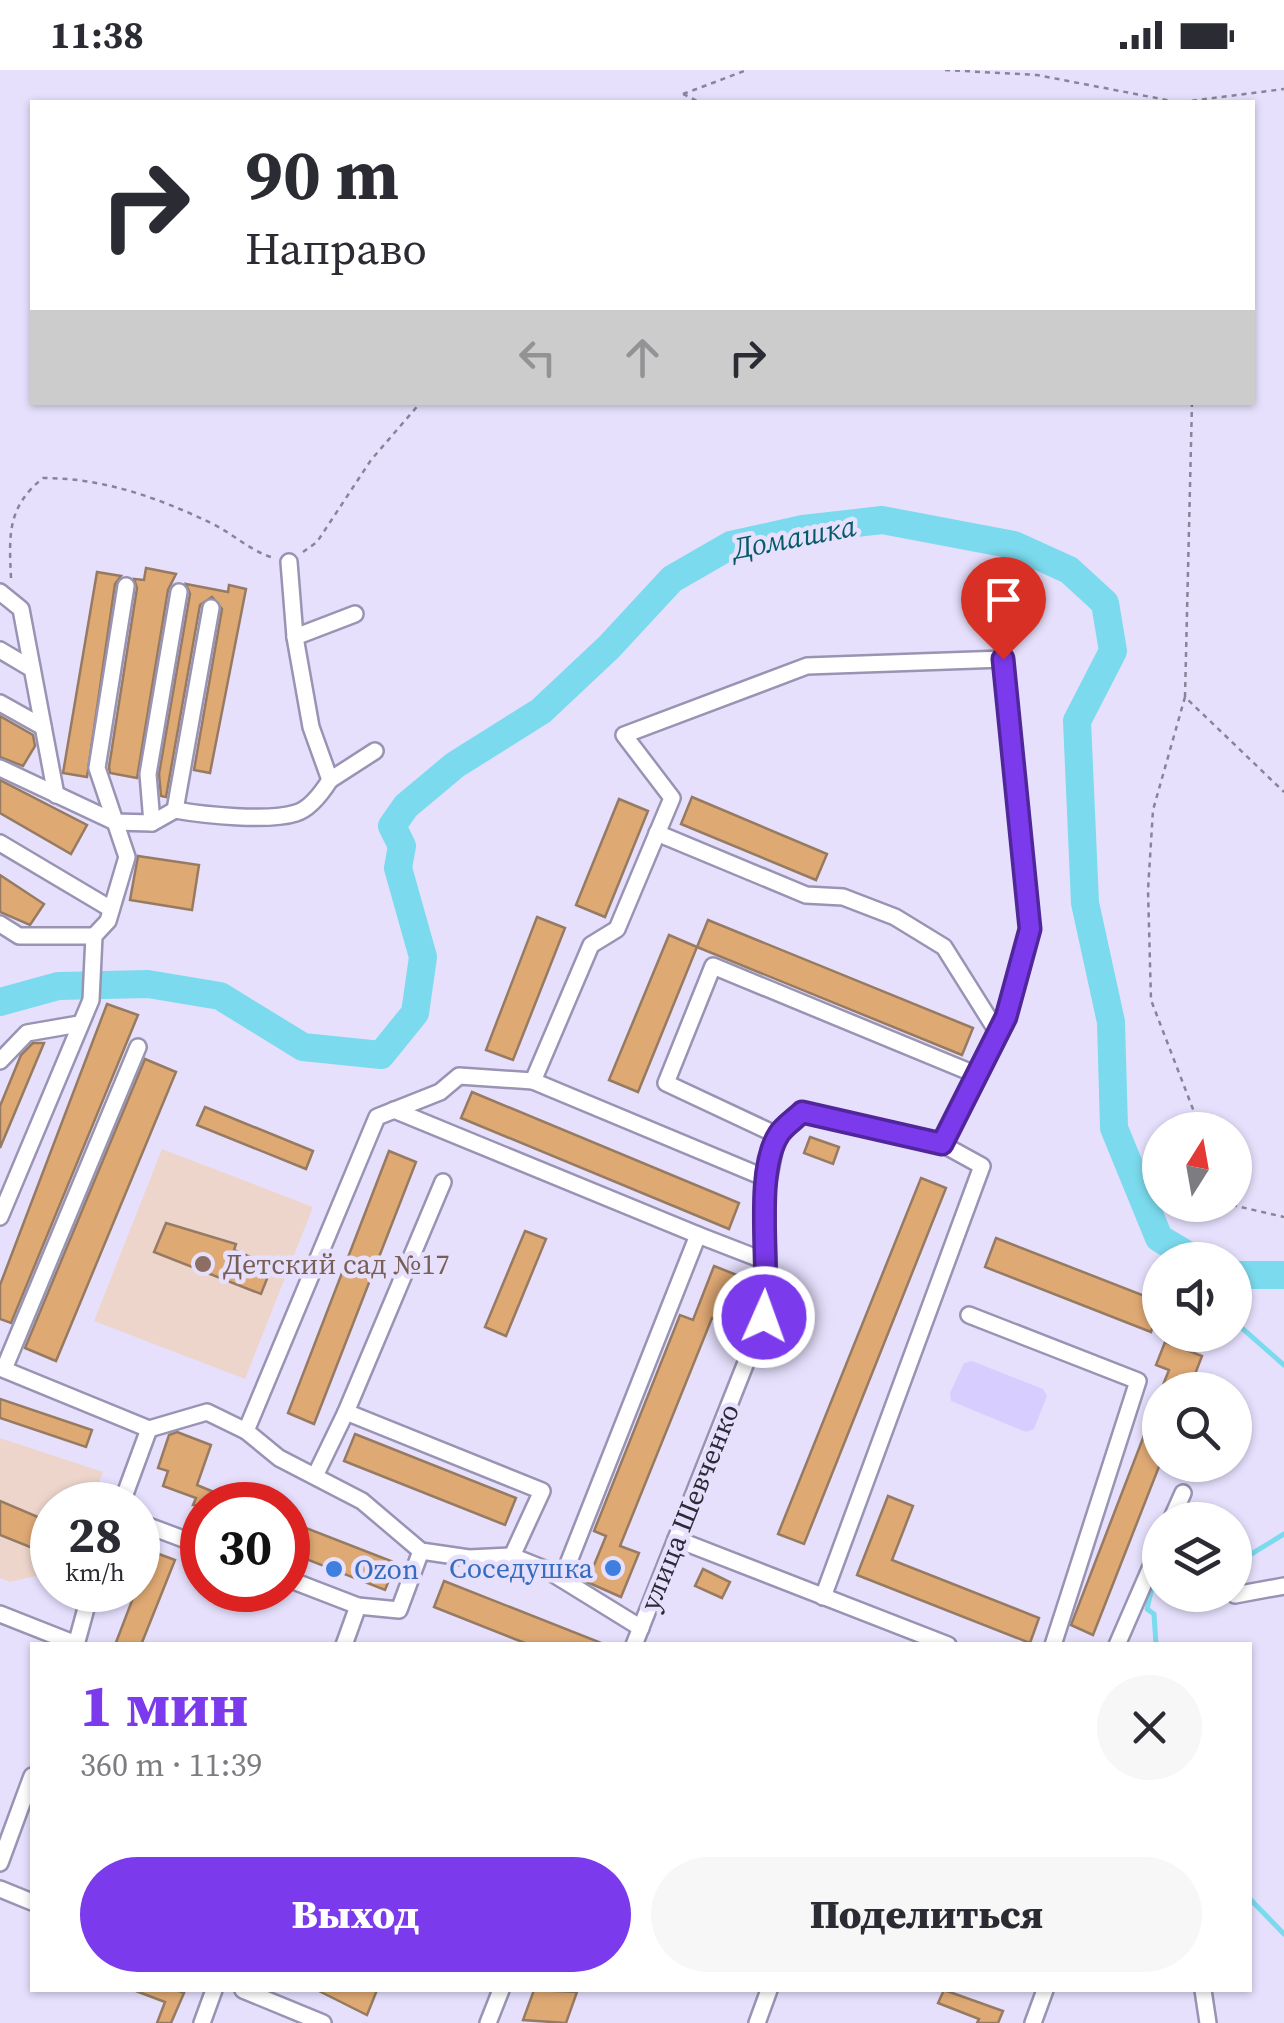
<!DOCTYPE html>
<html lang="ru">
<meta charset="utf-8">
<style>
body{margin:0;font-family:"Source Serif 4",serif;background:#f7f7f7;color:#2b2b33;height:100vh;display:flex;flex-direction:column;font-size:38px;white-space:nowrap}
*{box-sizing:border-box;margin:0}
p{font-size:32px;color:#7c7c81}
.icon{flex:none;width:55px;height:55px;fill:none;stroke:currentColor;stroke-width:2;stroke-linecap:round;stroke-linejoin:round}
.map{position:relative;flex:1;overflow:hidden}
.panel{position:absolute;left:30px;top:1572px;width:1222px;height:350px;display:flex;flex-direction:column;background:#fff;border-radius:0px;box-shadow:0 2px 8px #0004}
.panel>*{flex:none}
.guide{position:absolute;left:30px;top:30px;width:1225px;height:305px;border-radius:0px;box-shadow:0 2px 8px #0004;background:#fff;color:#2b2b33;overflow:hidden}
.needle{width:65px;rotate:11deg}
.controls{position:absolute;left:1142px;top:1042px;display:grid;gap:20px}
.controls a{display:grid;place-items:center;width:110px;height:110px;border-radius:50%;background:#fff;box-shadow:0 2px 8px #0004;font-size:50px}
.speed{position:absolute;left:30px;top:1412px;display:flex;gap:20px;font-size:50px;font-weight:700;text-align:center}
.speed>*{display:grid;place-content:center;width:130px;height:130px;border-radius:50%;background:#fff;box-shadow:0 2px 8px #0004;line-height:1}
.speed small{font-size:25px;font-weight:400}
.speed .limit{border:15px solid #d22;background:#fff;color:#111}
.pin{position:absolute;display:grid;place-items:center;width:85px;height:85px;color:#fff;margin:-102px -42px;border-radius:50% 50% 50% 0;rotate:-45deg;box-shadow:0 0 10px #0007}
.pin .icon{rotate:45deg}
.me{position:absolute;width:110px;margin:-55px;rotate:2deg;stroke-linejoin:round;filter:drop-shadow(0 0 8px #0008)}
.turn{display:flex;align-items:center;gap:35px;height:210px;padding:0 50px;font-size:45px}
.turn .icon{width:130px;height:130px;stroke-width:2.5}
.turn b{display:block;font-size:70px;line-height:85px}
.lanes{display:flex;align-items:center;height:95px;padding:0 50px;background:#0003;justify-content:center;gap:50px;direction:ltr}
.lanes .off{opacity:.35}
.round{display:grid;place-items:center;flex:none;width:105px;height:105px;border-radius:52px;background:#f7f7f7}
.overview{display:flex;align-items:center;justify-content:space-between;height:170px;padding:0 50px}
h1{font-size:60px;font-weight:800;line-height:75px;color:#7c3aed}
.button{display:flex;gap:20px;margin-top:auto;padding:20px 50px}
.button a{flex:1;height:115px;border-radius:60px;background:#7c3aed;color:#fff;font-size:40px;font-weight:800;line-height:115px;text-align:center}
.button a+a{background:#f7f7f7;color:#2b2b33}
.status{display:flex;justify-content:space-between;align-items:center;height:70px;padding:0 50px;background:#fff;direction:ltr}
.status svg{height:28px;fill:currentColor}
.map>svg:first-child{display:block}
</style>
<div class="status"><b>11:38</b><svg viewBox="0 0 49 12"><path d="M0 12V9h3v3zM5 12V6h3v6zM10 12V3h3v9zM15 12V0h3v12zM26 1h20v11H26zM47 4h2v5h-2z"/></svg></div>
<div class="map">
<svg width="1284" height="1953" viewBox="0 0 1284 1953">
<rect width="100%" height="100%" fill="#e6e0fd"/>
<g fill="#edd5cb">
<path d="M162 1079 313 1137 245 1309 94 1251Z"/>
<path d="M0 1368 103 1402 91 1435H52V1502L10 1512 0 1508Z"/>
</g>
<path fill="#d7ceff" d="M972 1291 1043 1319 1047 1326 1034 1359 1026 1362 951 1331 950 1323 964 1293Z"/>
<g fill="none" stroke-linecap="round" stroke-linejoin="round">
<g stroke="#7bdaed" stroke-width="5">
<path d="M1235 1252 1284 1295"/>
<path d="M1235 1494 1284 1464"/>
<path d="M1156 1575 1154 1544 1147 1539 1154 1509 1160 1505"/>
<path d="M1250 1829 1284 1864"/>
</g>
<g stroke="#7bdaed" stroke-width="28">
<path d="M0 932 58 916 148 914 220 926 303 977 381 985 415 943 423 887 398 798 402 776 392 756 406 736 455 695 541 641 609 577 672 509 731 475 803 459 882 450 1014 475 1069 500 1105 533 1113 581 1077 651 1085 833 1111 952 1114 1058 1159 1168 1196 1190"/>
<path d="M1235 1205H1284"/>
</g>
</g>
<g fill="#dfa974" stroke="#967b62" stroke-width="2.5">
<path d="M146 498 176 504 168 520 137 708 110 703 109 697 137 518 134 509 144 510Z"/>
<path d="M97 502 121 506 115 514 87 707 63 703Z"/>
<path d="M186 514 228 522 229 515 246 519 210 703 194 700 222 539 212 527 200 535 166 727 161 726 159 704 190 524Z"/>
<path d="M0 646 33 665 35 676 23 696 0 687Z"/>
<path d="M0 710 87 755 71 784 0 743Z"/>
<path d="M692 727 827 784 816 810 681 754Z"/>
<path d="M619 729 648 741 605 847 576 835Z"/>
<path d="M138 786 199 795 192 840 130 830Z"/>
<path d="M0 805 44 834 30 855 0 842Z"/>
<path d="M537 847 565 858 513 990 486 980Z"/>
<path d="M708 850 973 958 962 985 697 877Z"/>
<path d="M669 865 697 877 638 1022 609 1010Z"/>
<path d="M107 934 138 945 11 1253 0 1249V1215Z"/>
<path d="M33 973H44L0 1078V1036L21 985Z"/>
<path d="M145 989 176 1002 56 1291 25 1278Z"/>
<path d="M472 1022 739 1133 729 1159 461 1048Z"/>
<path d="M205 1037 313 1081 306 1099 197 1055Z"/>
<path d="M810 1067 839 1077 833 1094 804 1083Z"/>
<path d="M389 1081 416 1092 314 1354 288 1343Z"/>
<path d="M921 1108 946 1118 804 1474 778 1464Z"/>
<path d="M166 1153 236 1174 234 1180 272 1196 261 1224 154 1182Z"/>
<path d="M525 1161 546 1169 506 1266 485 1257Z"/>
<path d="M996 1168 1160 1232 1151 1262 985 1197Z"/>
<path d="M714 1196 747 1209 729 1254 712 1248 620 1476 639 1483 621 1527 587 1512 606 1466 594 1461 680 1245 693 1250Z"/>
<path d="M1165 1272 1202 1286 1189 1320H1161L1169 1300 1156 1295Z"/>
<path d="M1160 1324V1394L1093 1565 1071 1555Z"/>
<path d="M0 1329 92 1360 86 1377 0 1348Z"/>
<path d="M177 1362 211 1375 197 1415 245 1435H193L196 1428 163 1416 168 1401 158 1398 169 1365Z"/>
<path d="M355 1364 516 1428 505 1455 344 1391Z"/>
<path d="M888 1426 913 1436 892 1490 1039 1548 1030 1573 857 1505Z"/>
<path d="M0 1431 52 1453 45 1483 0 1465Z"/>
<path d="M288 1451 396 1493 385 1520 288 1482Z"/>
<path d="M151 1481 175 1490 141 1575H115Z"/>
<path d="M703 1499 730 1512 722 1528 695 1516Z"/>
<path d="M444 1511 604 1574V1575H530L434 1537Z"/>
<path d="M176 1920 184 1923 171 1953H157L165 1932 136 1921Z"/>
<path d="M377 1920 367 1945 319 1921 320 1920Z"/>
<path d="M534 1920 577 1922 566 1953 523 1950Z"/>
<path d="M944 1920 1003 1941 998 1953H977L979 1949 938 1933Z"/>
</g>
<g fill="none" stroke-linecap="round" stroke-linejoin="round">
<defs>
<g id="minor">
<path d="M0 522 21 539 56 725"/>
<path d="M295 567 355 544"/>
<path d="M0 580 32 599"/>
<path d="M0 633 43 657"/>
<path d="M0 698 115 752 152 753 175 740 211 538"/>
<path d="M330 710 375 681"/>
<path d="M175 740C204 745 268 752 296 743 310 739 323 721 330 710L311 657 295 567 289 492"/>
<path d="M152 753 148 704 179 522"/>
<path d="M657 763 806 825 843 827 895 847 944 877 998 963"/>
<path d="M0 773 111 839"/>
<path d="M0 854 19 866H94"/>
<path d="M0 991 27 963 79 954"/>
<path d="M394 1040 698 1165 562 1509"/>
<path d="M768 1109 533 1011 591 875 617 859 672 728 624 665 807 596 1003 589 1029 859 1006 947 942 1074"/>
<path d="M443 1112 346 1342 542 1421 512 1486"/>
<path d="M0 1147 91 930 94 866 108 851 127 787 97 698 126 516"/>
<path d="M698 1165 765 1191"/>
<path d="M969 1245 1138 1311 1053 1575"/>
<path d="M0 1298 149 1359 207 1342 246 1361 377 1047 440 1022 459 1006 533 1011"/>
<path d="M4 1299 138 977"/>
<path d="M246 1361 279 1388 362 1431 421 1481 469 1488 512 1486 547 1500 641 1558"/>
<path d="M316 1404 346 1342"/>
<path d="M121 1435 149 1359"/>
<path d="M1171 1450 1183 1423"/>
<path d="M138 1452 202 1476"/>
<path d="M676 1469 948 1575"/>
<path d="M288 1509 358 1536 399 1540 421 1481"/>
<path d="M1235 1525 1284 1516"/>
<path d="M823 1527 982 1096 942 1074 802 1042 777 1065 666 1013 713 896 977 1005"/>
<path d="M0 1544 76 1574"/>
<path d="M76 1575 91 1520"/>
<path d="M344 1575 358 1536"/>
<path d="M634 1575 764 1247 768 1220 766 1122 777 1065"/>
<path d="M1117 1575 1160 1476"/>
<path d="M0 1793 32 1706"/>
<path d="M0 1819 32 1832"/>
<path d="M243 1920 323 1953"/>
<path d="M1203 1920 1208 1953"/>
<path d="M202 1953 214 1920"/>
<path d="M488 1953 501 1920"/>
<path d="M757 1953 769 1920"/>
<path d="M1033 1953 1045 1920"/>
</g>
</defs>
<use href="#minor" stroke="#9993b4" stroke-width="20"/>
<g stroke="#888499" stroke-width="2.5" stroke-dasharray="5 5" stroke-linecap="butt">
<path d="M945 0 1037 5 1177 32"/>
<path d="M683 24 747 0"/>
<path d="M683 24 699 32"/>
<path d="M1182 32 1284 19"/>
<path d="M1192 332 1185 627 1284 722"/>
<path d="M303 482 317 472 371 390 421 332"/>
<path d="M11 508C9 465 7 437 43 408 104 408 159 428 213 454 235 465 250 481 274 488"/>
<path d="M1185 627 1153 740 1148 820 1151 930 1201 1060"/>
<path d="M1232 1135 1284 1147"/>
</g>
<use href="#minor" stroke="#fff" stroke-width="15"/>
</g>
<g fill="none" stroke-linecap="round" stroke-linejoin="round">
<defs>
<path id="route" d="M764 1247C771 1200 753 1104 779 1064 784 1056 795 1049 802 1042L942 1074 1006 947 1030 859 1003 589"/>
</defs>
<use href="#route" stroke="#51269a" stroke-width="25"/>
<use href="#route" stroke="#7c3aed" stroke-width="18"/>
</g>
<circle fill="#8d6e63" stroke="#e6e0fd" stroke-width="4" cx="203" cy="1194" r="10"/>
<g fill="#3f7fe0" stroke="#e6e0fd" stroke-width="4">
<circle cx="613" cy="1498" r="10"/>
<circle cx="334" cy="1499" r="10"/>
</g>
<g text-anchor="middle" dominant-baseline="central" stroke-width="9" stroke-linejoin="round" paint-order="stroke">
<g font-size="28" fill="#785e54" stroke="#e6e0fd" text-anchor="start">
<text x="223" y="1194">Детский сад №17</text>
</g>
<g font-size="28" fill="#2d2a38" stroke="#e6e0fd">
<text transform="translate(689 1437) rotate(-68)">улица Шевченко</text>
</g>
<g font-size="28" fill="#366cbe" stroke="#e6e0fd" text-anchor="end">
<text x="593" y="1498">Соседушка</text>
<text x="354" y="1499" text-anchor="start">Ozon</text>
</g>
<g font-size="30" font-style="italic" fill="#065b69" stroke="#e6e0fd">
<text transform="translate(794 467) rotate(-11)">Домашка</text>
</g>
</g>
</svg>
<div class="controls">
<a><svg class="needle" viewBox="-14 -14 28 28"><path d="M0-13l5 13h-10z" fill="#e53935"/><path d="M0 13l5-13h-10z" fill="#7c7c81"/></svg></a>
<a><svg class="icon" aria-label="sound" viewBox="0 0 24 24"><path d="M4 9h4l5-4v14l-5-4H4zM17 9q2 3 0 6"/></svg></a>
<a><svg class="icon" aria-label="search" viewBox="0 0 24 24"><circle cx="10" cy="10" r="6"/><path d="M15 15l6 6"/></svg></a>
<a><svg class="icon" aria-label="layers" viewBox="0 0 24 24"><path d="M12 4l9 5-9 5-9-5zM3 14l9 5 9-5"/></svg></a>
</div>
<div class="speed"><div>28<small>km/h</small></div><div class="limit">30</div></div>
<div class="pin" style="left:1003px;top:589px;background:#d93025"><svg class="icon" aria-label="arrive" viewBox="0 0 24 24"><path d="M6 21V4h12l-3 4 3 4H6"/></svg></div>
<svg class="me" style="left:764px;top:1247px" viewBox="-20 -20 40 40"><circle r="17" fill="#7c3aed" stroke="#fff" stroke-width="3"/><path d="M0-11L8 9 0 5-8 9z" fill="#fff"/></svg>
<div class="guide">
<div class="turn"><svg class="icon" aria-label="right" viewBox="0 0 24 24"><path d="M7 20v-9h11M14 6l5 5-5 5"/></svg><div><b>90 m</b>Направо</div></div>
<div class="lanes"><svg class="icon off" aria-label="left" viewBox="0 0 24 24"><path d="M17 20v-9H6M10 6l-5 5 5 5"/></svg><svg class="icon off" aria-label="ahead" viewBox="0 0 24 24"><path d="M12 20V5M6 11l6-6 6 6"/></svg><svg class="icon" aria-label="right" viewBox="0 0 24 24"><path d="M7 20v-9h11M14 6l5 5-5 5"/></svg></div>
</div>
<section class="panel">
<div class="overview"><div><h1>1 мин</h1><p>360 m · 11:39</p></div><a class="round"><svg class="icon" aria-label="close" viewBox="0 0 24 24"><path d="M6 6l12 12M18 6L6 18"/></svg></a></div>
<div class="button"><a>Выход</a><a>Поделиться</a></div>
</section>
</div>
